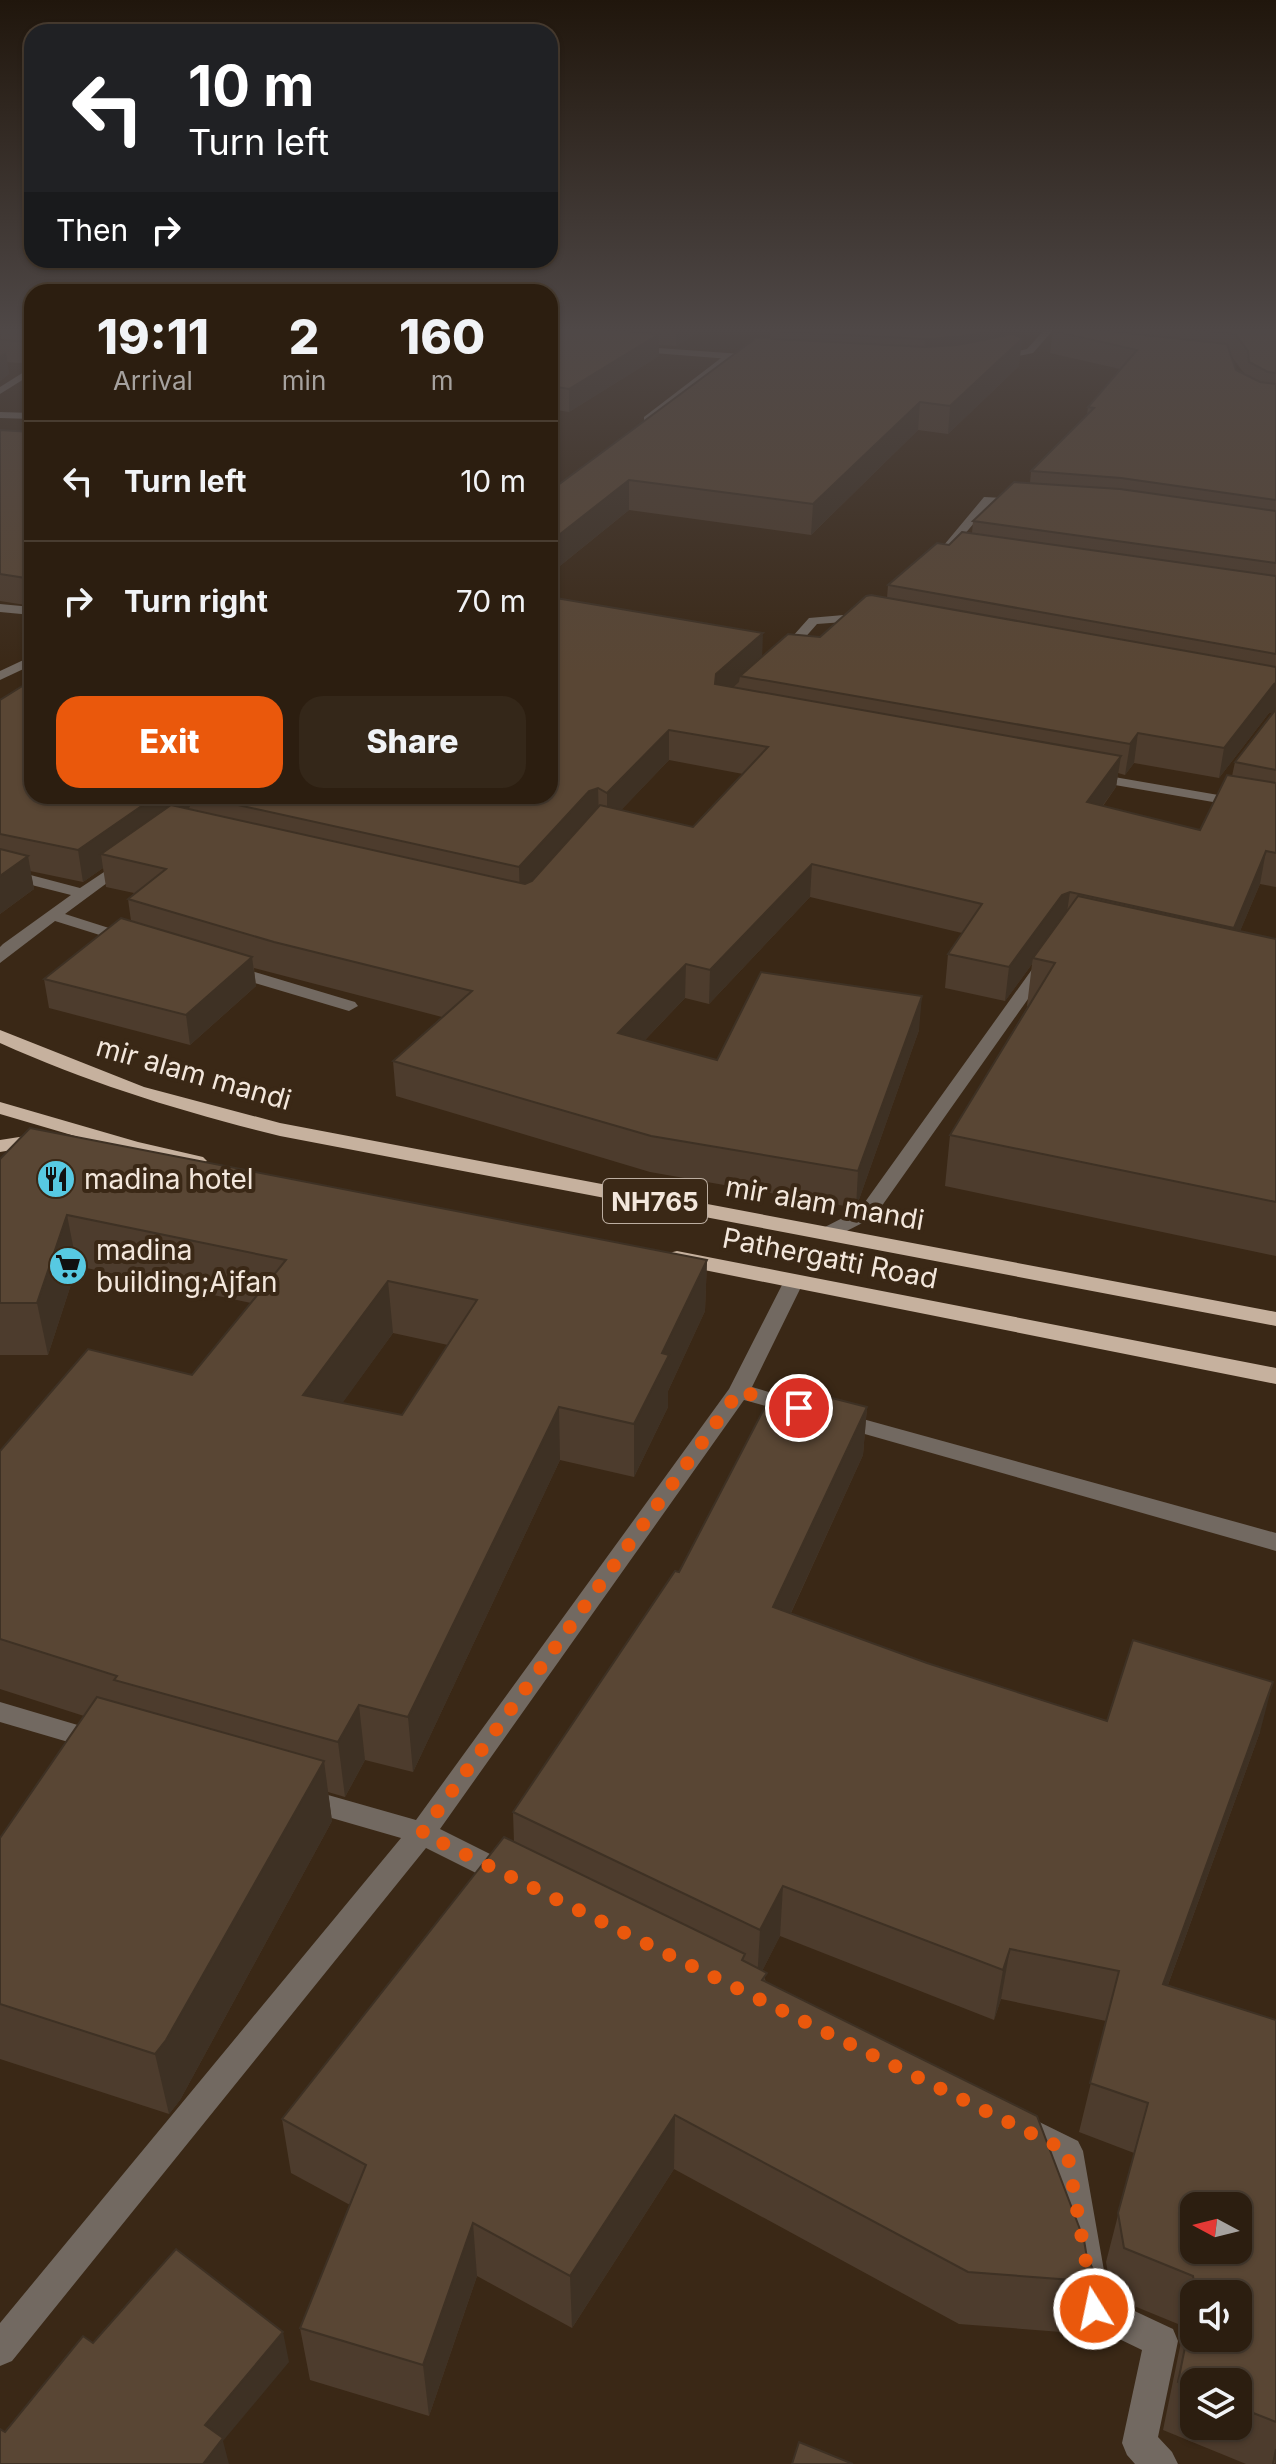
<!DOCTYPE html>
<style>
body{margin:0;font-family:Inter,sans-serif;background:#342719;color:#f1f3f6;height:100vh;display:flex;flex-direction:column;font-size:30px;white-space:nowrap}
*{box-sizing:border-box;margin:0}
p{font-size:26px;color:#a6a29f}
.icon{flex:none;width:44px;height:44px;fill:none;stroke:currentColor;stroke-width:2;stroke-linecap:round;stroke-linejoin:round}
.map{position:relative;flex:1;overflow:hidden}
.side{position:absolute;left:24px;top:284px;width:534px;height:520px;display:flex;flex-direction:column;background:#2c1e10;border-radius:24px;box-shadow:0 2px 6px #0004,0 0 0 2px #483c30}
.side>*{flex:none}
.top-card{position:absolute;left:24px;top:24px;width:534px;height:244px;border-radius:24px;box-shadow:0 2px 6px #0004,0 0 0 2px #483c30;background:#202124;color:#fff;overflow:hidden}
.needle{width:52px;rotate:277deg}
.fabs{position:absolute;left:1180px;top:2192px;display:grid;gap:16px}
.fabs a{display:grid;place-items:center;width:72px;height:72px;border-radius:16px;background:#2c1e10;box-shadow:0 2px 6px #0004,0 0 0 2px #483c30;font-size:40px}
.pin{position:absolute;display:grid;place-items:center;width:68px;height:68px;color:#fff;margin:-34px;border:4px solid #fff;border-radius:50%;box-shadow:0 2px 8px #0007}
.me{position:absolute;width:88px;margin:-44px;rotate:350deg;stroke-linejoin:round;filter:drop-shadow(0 0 6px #0008)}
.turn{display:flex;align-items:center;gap:28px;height:168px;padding:0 32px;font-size:36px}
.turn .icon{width:104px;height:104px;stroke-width:2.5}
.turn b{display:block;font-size:56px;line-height:68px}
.then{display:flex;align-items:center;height:76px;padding:0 32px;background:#0003;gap:16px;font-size:30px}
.eta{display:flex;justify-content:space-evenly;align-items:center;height:136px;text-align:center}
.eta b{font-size:48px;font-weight:800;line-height:56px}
.button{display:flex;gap:16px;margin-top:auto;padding:16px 32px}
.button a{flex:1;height:92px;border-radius:24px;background:#ea580c;color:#fff;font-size:32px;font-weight:800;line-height:92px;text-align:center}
.button a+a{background:#342719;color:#f1f3f6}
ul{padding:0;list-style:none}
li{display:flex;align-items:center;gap:24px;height:120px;padding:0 32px;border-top:2px solid #483c30}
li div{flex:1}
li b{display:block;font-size:30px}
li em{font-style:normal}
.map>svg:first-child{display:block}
</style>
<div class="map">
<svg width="1276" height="2464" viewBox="0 0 1276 2464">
<rect width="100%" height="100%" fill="#3a2816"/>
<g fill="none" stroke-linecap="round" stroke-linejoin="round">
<g fill="#726961" fill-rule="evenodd">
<path d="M725 355 733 357 652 421H644V417Z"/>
<path d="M32 367V374L0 394V387Z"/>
<path d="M0 412 32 413V419L0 418Z"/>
<path d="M984 497 1022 499 1027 502 1022 505 991 503 947 555H939V551Z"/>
<path d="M0 604 32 607V615L0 612Z"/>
<path d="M867 613 873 617 871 620 817 624 787 658 776 655 809 618Z"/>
<path d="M1091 773 1276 805V813L1086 780V774Z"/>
<path d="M125 858 133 863 130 866 65 914 134 936V942H122L55 921 0 963V947L3 944 71 895 0 877V867L80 888Z"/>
<path d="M1044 960 1052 965 874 1217 835 1237H821L818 1233 821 1229 860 1209 1038 961Z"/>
<path d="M231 965 355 1002 358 1006 349 1011 225 974 223 970 225 966Z"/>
<path d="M794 1275 804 1281 752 1387 803 1402 806 1407 803 1412 795 1414 744 1400 440 1829 518 1868 522 1876 518 1884 508 1888 498 1884 426 1848 12 2361 0 2366V2323L401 1838 297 1808 293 1800 297 1792 307 1789 416 1820 729 1389 784 1281Z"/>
<path d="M841 1413 1276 1533V1551L833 1425 830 1420 833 1415Z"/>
<path d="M0 1702 108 1734 112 1741 108 1748 99 1751 0 1722Z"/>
<path d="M1021 2113 1078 2141 1083 2151 1109 2299 1173 2329 1178 2341 1158 2437 1172 2452 1178 2464H1135L1127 2455 1122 2443 1142 2350 1082 2321 1077 2309 1053 2160 1010 2138 1005 2128 1010 2118Z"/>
</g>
<g fill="#726961" fill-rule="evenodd">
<path d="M1046 328H1055L1033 353 994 361 989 358 1027 349Z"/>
<path d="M631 346 755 355 760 358 755 361 628 351Z"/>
<path d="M32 656V665L0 680V671Z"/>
</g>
<g fill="#c6b19e" fill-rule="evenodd">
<path d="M0 1030 144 1087 280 1123 1276 1312V1326L280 1136C183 1112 91 1084 0 1043Z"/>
<path d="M0 1102 138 1142 203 1157 207 1161 196 1167 126 1151 0 1114Z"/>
<path d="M45 1133 55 1139 52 1143 0 1152V1140Z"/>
<path d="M677 1251 1276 1368V1384L669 1263 666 1258 669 1253Z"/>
</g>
</g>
<g fill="#4d3c2d" fill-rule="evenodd">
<path d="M0 328H32V364L7 362 9 374 0 381Z"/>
<path d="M550 328H705L676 346 659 345V356L569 412 550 409Z"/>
<path d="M1056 328H1276V887L1260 884 1240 931 1276 939V1256L945 1186 950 1135 1028 1006H1027L1032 964 1005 1001 945 988 948 954 962 933 810 897 709 1004 685 998 645 1040 717 1060 919 1030 856 1208 650 1172 396 1096 393 1061 442 1017 254 968 256 986 190 1045 49 1008 44 979 131 921 128 899 134 893 106 887 103 868 83 882 30 871 34 889 0 914V700L32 796H550L763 656 820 637 887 598 888 585 949 545 972 533 973 521 1030 483 1031 471 1087 415 1088 407 1120 369 1050 353 1053 331ZM1231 356 1244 373 1245 374 1236 370ZM1274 712 1235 762 1232 776 1200 830 1103 806 1116 787 1118 773 1125 775 1134 763 1219 778 1269 713ZM669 760 743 774 693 827 621 810Z"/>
<path d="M770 331 996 338 1019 366 948 434 918 430 811 535 629 510 550 574V491L770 339Z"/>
<path d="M0 430 32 432V606L0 601Z"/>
<path d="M0 1159 707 1260 705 1311 668 1391V1407L634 1477 560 1460 413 1772 365 1760 345 1797 328 1792 332 1821 180 2100 169 2114 0 2059V1838L84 1716 0 1689V1451L192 1375 251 1303 77 1266 48 1355H0ZM393 1333 448 1345 402 1415 342 1403Z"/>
<path d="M867 1407 863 1455 791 1613 927 1663 1107 1721 1260 1732 1168 1985 1276 2020V2464H1246L1163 2430 1181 2342 1178 2324 1112 2297 1106 2262 1134 2153 1079 2132 1106 2021 1001 1999 994 2020 780 1936 762 1971 766 1982 1087 2258 1100 2282 1087 2334 959 2324 674 2169 572 2328 477 2276 429 2416 310 2380 300 2328 350 2205 291 2173 282 2119 514 1842 513 1812 679 1572ZM1194 2294H1238L1194 2338ZM1194 2382H1238V2426H1194Z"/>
</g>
<g fill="#3e3124">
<path d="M676 328H705L676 346Z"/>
<path d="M996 330 994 352 923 361 925 339Z"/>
<path d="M659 334V356L569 412V389Z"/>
<path d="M1022 339 1019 366 948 434 950 406Z"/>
<path d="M6 352 9 374 0 381V356Z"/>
<path d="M920 402 918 430 811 535 813 504Z"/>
<path d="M629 480V510L550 574V542Z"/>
<path d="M763 633 762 662 740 676 739 682 715 704 716 674Z"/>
<path d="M1276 683V712L1269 713 1219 778 1224 748 1274 684Z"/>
<path d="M669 730V760L607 825V793Z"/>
<path d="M1138 733 1134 763 1125 775 1130 744Z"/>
<path d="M1121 756 1116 787 1082 834 1087 802Z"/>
<path d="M598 788 599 819 520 900 519 867 589 791Z"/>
<path d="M156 796H188L190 807 117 858 101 854 103 868 83 882 78 850Z"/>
<path d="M1266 851 1260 884 1227 962 1234 928Z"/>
<path d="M28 856 34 889 0 914V876Z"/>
<path d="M812 864 810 897 709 1004 710 970Z"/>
<path d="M1070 892 1065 925 1033 958 1032 964 1005 1001 1009 967 1062 895Z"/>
<path d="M252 957 256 986 190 1045 186 1015Z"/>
<path d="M686 964 685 998 618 1068V1033Z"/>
<path d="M922 996 919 1030 856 1208 858 1171Z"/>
<path d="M67 1215 77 1266 48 1355 37 1303Z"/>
<path d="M707 1260 705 1311 668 1391V1407L634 1477V1424L662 1353Z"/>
<path d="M388 1281 393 1333 310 1448 303 1395Z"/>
<path d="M559 1407 560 1460 413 1772 408 1717Z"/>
<path d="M867 1407 863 1455 771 1656 773 1607Z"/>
<path d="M1273 1682 1260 1732 1150 2034 1163 1984Z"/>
<path d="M359 1705 365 1760 345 1797 338 1742Z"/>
<path d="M324 1761 332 1821 180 2100 169 2114 155 2054Z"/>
<path d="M783 1886 780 1936 757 1981 760 1930Z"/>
<path d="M1010 1949 1001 1999 994 2020 1003 1970Z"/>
<path d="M675 2115 674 2169 572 2328 570 2276Z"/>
<path d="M473 2223 477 2276 429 2416 423 2365Z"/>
<path d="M283 2332 289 2362 223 2441 229 2464H203L205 2425Z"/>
</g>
<g fill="#594634" stroke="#3e3124" stroke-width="2" fill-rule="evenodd">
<path d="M0 328H32V342L0 340Z"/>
<path d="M550 328H587L659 334 569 389 550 386Z"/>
<path d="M775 328H992L996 330 957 337 925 339 770 331Z"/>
<path d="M1056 328H1080L1227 344 1236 370 1260 382 1276 384V500L1121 478 1031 471 1094 408 1088 407 1137 350 1053 331Z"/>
<path d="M1179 328H1276V373L1268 372 1249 362 1248 351 1235 334Z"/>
<path d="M1013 334 1022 339 950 406 920 402 813 504 629 480 550 542V491L756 338 925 347 957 345Z"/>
<path d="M0 430 32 432V579L0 574Z"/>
<path d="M1014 482 1120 489 1276 511V563L973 521Z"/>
<path d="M962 532 1276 576V654L888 585 937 543 949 545Z"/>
<path d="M871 595 1276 667V683L1274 684 1224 748 1138 733 1130 744 740 676 788 634 820 637 866 596Z"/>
<path d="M550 597 763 633 716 674 715 684 1121 756 1087 802 1200 830 1227 775 1276 783V853L1266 851 1234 928 1070 892 1062 895 1009 967 948 954 982 904 812 864 710 970 686 964 618 1033 717 1060 761 972 922 996 858 1171 651 1136 393 1061 472 991 274 942 128 899 166 869 101 854 171 805 525 884 532 881 600 805 693 827 768 747 669 730 607 793 598 788 589 791 519 867 197 796H550Z"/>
<path d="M32 680V796H156L78 850 0 834V700Z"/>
<path d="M1276 709V770L1235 762Z"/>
<path d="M0 849 28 856 0 876Z"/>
<path d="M1078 896 1276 939V1202L950 1135 1055 963 1033 958Z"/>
<path d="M121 918 252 957 186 1015 44 979Z"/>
<path d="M30 1128 707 1260 662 1353 669 1355 634 1424 559 1407 408 1717 359 1705 338 1742 114 1680 117 1676 0 1639V1451L88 1349 192 1375 286 1260 67 1215 37 1303H0V1159ZM388 1281 477 1300 402 1415 303 1395Z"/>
<path d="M777 1384 867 1407 773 1607 927 1663 1107 1721 1133 1640 1273 1682 1163 1984 1276 2020V2422L1238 2407V2382H1194V2389L1178 2382 1194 2303V2338H1238V2294H1196L1193 2276 1124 2248 1118 2213 1148 2103 1090 2083 1119 1971 1010 1949 1003 1970 783 1886 760 1930 513 1812 675 1571 679 1572ZM1194 2206H1238V2250H1194Z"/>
<path d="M97 1697 324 1761 166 2040 155 2054 0 2004V1838Z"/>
<path d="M504 1837 745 1954 742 1960 767 1973 762 1980 1037 2116 1084 2240 1087 2258 1100 2282 968 2272 675 2115 570 2276 473 2223 423 2365 300 2328 366 2165 282 2119Z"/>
<path d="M176 2249 283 2332 205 2425 223 2438 203 2464H0V2429L5 2432 83 2336 93 2343Z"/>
<path d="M799 2442 853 2464H792Z"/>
<path d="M1276 2449V2464H1273Z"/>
</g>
<linearGradient id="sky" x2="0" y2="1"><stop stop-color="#20160c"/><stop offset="0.49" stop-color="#4f4847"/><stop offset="1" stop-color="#4f4847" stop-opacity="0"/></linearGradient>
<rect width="1276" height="673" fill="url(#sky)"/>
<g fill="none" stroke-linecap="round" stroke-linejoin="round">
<path stroke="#ea580c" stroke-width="14" stroke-dasharray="0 25.2" d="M799 1408 739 1391 422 1833 1067 2151 1094 2309"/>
</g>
<defs>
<symbol id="restaurant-disc" viewBox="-11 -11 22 22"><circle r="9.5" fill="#57c9e2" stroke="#3a2816"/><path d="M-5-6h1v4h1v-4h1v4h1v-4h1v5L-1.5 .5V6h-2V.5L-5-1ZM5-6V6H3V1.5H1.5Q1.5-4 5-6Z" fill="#111"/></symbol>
<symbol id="supermarket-disc" viewBox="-11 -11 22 22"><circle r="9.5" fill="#57c9e2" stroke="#3a2816"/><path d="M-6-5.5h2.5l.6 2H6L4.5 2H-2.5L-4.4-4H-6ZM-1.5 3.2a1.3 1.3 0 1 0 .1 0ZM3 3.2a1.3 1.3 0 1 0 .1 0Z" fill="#111"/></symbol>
</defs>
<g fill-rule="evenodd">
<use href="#restaurant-disc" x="34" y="1157" width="44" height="44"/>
<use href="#supermarket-disc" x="46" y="1244" width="44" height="44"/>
</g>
<g text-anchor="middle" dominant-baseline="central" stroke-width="8" stroke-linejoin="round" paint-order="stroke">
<rect fill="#3a2816" stroke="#bcaea1" stroke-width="2" x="603" y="1179" width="104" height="44" rx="6"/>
<g font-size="26" font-weight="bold" fill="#f3e7dc">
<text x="655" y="1201">NH765</text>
</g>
<g font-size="28" fill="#f3e7dc" stroke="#3a2816">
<text transform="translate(194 1073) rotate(16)">mir alam mandi</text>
<text transform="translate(825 1203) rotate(10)">mir alam mandi</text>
<text transform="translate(830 1258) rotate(11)">Pathergatti Road</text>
</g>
<g font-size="28" fill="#f3e7dc" stroke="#3a2816" text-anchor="start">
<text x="84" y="1179">madina hotel</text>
<text x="96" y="1250">madina<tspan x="96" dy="32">building;Ajfan</tspan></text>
</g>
</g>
</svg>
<div class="fabs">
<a><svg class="needle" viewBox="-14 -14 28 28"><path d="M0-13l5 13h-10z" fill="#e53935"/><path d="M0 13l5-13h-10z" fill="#a6a29f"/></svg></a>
<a><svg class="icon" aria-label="sound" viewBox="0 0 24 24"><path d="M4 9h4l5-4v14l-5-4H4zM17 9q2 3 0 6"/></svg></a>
<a><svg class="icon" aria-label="layers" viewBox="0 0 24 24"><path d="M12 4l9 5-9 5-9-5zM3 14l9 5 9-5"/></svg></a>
</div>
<div class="pin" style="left:799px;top:1408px;background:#d93025"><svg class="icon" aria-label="arrive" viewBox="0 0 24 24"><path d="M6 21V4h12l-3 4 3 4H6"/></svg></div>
<svg class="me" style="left:1094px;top:2309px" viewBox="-20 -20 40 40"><circle r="17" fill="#ea580c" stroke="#fff" stroke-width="3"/><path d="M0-11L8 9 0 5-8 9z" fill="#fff"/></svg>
<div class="top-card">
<div class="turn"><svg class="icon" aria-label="left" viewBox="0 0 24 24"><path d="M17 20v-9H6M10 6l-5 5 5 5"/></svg><div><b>10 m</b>Turn left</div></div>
<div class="then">Then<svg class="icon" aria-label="right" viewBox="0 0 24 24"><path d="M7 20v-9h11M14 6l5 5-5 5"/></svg></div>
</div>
<section class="side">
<div class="eta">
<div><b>19:11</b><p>Arrival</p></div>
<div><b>2</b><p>min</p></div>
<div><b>160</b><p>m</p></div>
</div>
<ul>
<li><svg class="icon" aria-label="left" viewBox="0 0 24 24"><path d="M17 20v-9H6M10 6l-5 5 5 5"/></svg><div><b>Turn left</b></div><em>10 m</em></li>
<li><svg class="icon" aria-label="right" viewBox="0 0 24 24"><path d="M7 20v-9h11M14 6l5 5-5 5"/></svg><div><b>Turn right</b></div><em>70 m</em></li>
</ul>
<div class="button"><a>Exit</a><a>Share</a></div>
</section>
</div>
